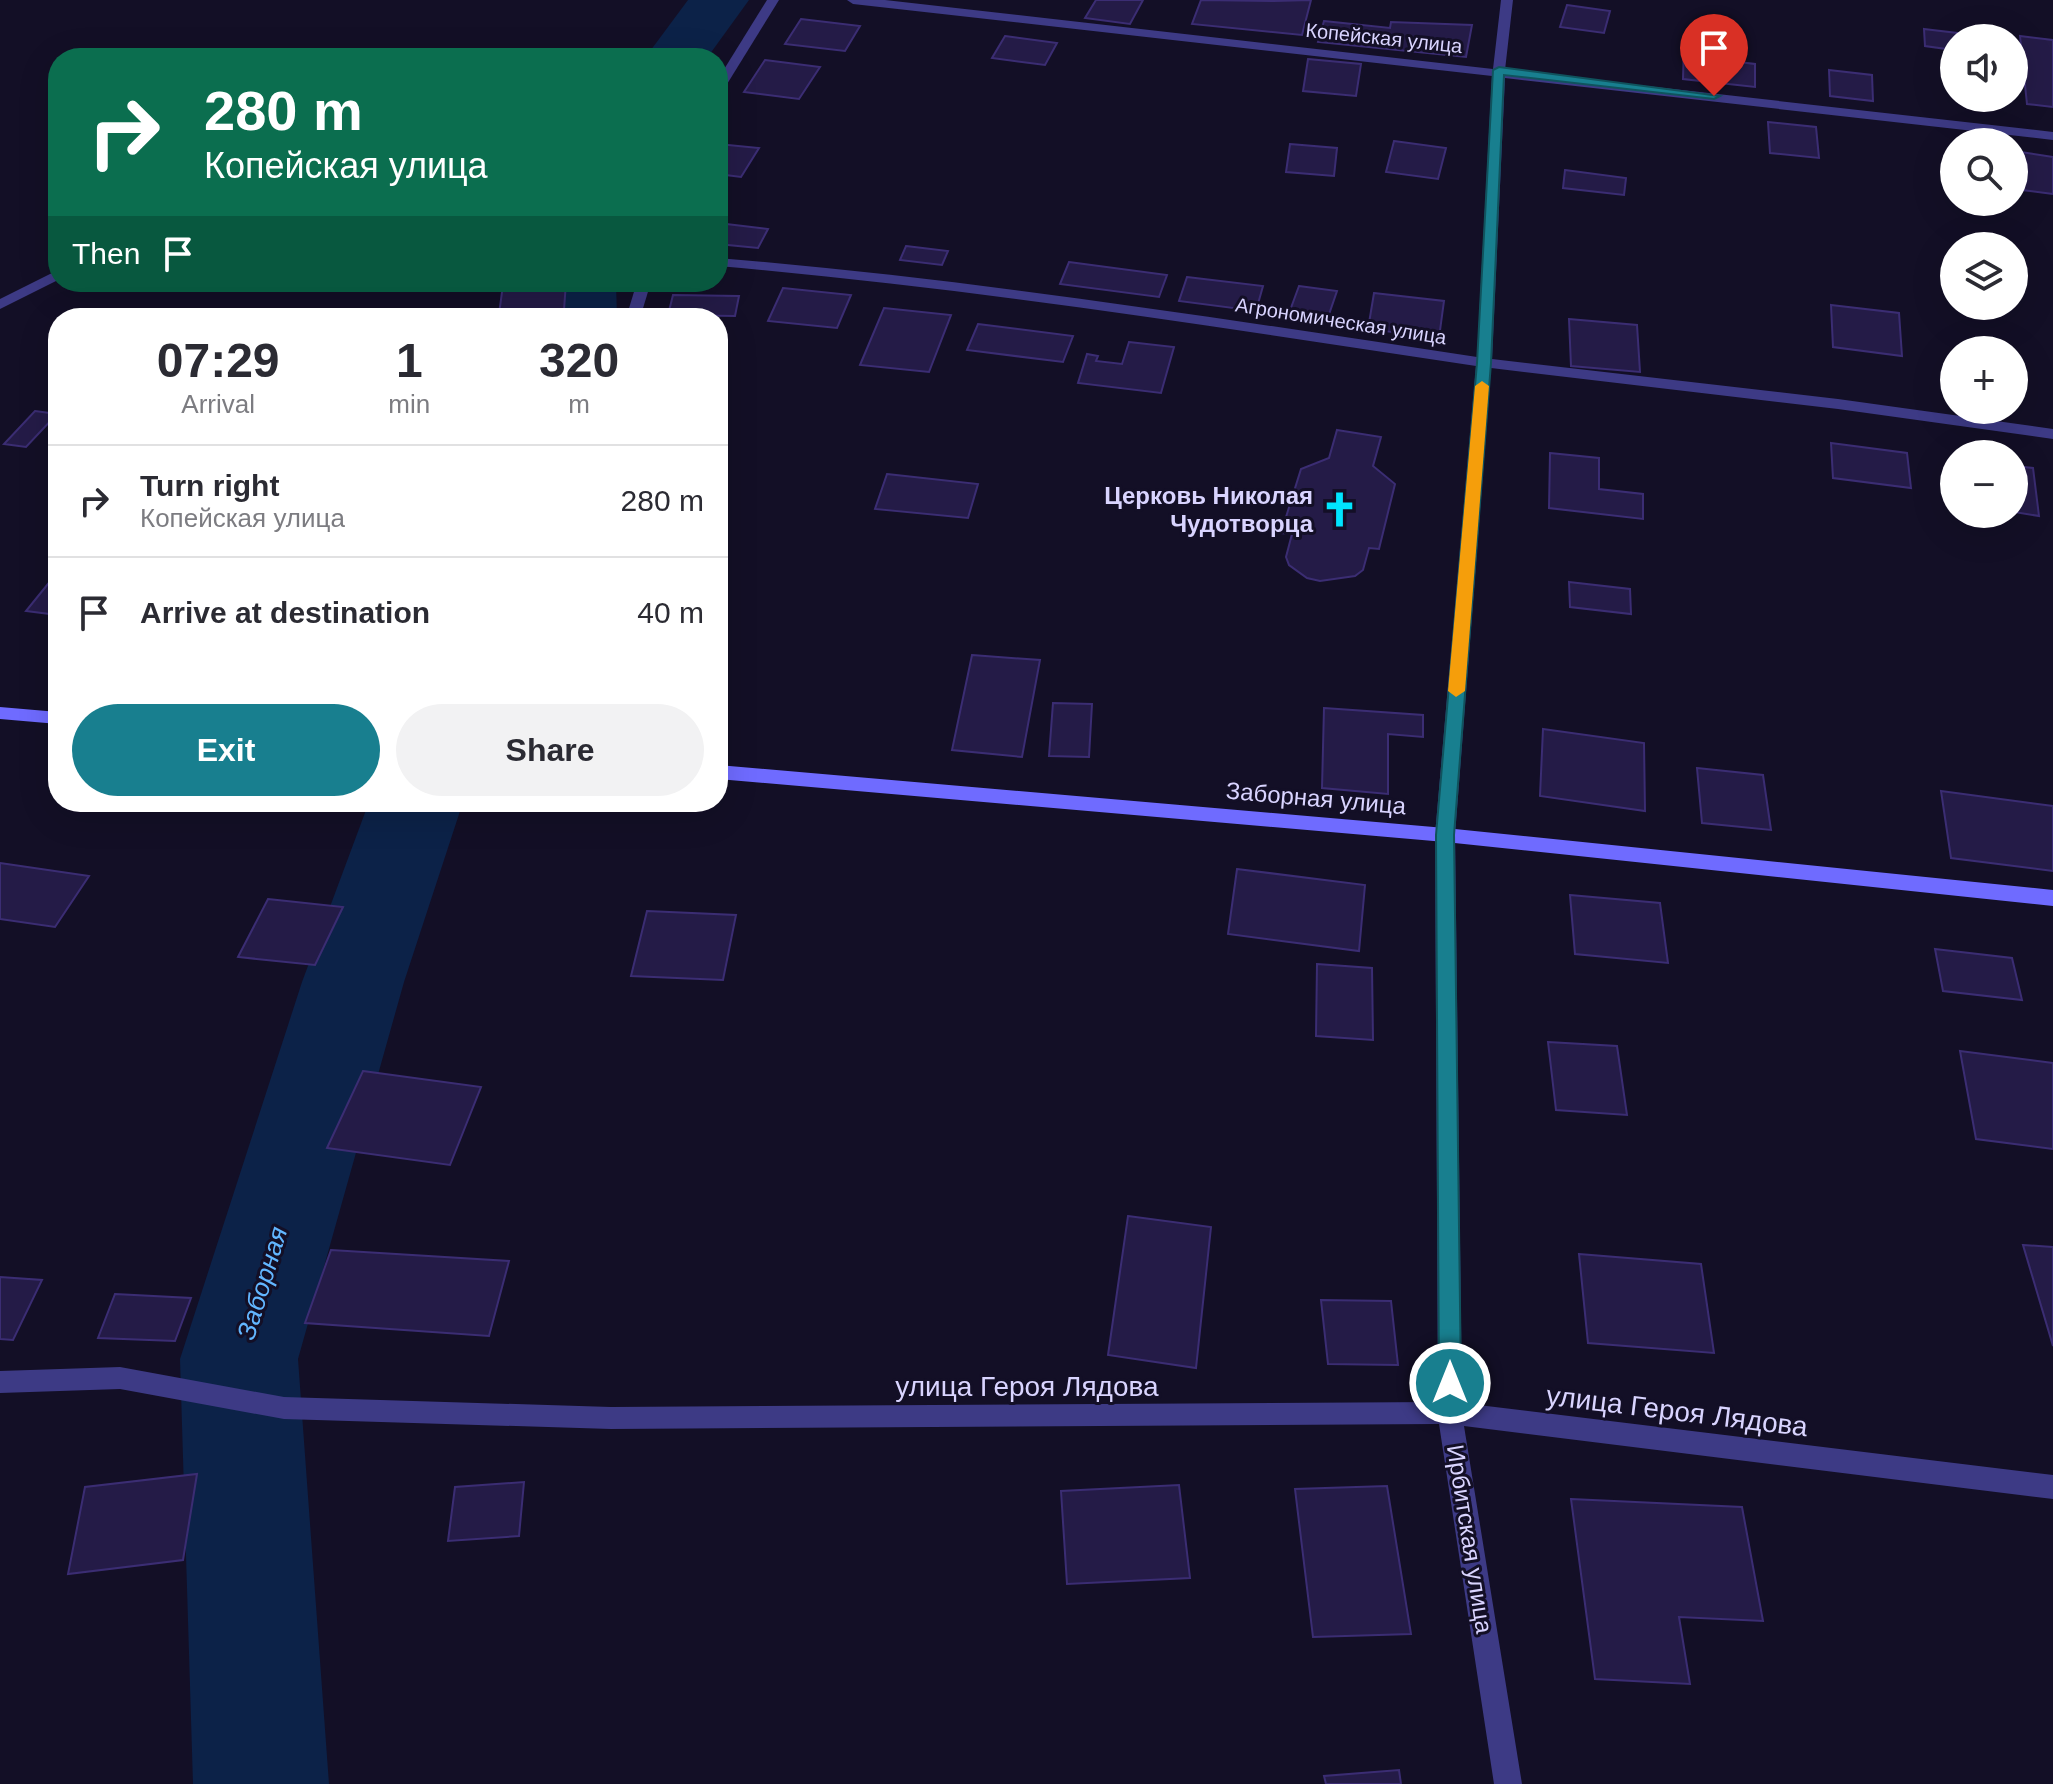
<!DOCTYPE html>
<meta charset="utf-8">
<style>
body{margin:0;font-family:Arial,sans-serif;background:#f2f2f3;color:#2b2b33;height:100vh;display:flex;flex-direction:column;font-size:30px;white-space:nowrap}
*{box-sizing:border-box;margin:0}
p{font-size:26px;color:#7c7c81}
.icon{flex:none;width:44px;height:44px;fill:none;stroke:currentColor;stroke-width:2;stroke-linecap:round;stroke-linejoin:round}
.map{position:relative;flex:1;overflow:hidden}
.side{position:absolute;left:48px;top:308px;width:680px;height:504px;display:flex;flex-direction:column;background:#fff;border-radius:32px;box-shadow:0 8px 32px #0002}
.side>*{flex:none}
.banner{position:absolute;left:48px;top:48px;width:680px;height:244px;border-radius:32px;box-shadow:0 8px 32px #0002;background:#0b6e4f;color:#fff;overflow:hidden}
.fabs{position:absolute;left:1940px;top:24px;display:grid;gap:16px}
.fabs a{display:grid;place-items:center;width:88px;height:88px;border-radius:50%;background:#fff;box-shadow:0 8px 32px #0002;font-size:40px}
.pin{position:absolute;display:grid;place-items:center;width:68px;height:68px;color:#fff;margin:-82px -34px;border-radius:50% 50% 50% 0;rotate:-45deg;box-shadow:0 0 8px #0007}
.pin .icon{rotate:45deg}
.me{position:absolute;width:88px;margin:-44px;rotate:0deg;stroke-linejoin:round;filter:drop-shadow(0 0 6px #0008)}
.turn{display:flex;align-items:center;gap:28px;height:168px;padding:0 24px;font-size:36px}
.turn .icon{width:104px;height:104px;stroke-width:2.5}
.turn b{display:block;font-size:56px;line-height:68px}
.then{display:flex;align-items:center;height:76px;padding:0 24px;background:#0003;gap:16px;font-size:30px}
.eta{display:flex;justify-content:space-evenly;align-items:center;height:136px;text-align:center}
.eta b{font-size:48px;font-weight:800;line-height:56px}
.button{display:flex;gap:16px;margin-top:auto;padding:16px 24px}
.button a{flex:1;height:92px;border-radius:48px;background:#187f8f;color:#fff;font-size:32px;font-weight:800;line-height:92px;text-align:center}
.button a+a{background:#f2f2f3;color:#2b2b33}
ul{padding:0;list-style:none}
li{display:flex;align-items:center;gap:24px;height:112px;padding:0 24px;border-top:2px solid #e1e1e2}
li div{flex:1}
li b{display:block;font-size:30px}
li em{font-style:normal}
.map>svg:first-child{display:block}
</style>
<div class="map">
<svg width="2053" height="1784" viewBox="0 0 2053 1784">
<rect width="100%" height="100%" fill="#130f26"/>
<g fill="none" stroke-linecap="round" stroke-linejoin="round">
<g fill="#0c2248" fill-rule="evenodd">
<path d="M688 0H749L707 58H645Z"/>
<path d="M544 282H616L617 318H543Z"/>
<path d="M369 802H463L404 982 298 1359 329 1784H193L180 1359 302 982Z"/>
</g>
</g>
<g fill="#241b47" stroke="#3b2d73" stroke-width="2">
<path d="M1096 0H1143L1130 24 1085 18Z"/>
<path d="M1201 0 1274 1 1311 0 1302 35 1192 24Z"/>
<path d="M1567 5 1610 11 1604 33 1560 27Z"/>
<path d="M801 19 860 26 845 51 785 44Z"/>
<path d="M1324 21 1390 28 1391 22 1472 25 1466 57 1318 42Z"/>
<path d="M1924 29 1974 35V38H1954V50L1925 46Z"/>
<path d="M1005 36 1057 43 1045 65 992 58Z"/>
<path d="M2020 36 2053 40V107L2027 104Z"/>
<path d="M1684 44 1730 49V61L1755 64V87L1683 79Z"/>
<path d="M1308 59 1361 64 1356 96 1303 91Z"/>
<path d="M765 60 820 67 799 99 744 92Z"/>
<path d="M1829 70 1872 75 1873 101 1830 96Z"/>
<path d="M1768 122 1816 127 1819 158 1770 153Z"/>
<path d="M1394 141 1446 148 1438 179 1386 172Z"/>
<path d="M718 144 759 148 741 177 718 174Z"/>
<path d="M1290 144 1337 148 1334 176 1286 172Z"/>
<path d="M2014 151 2053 157V194L2014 189Z"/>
<path d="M1565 170 1626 178 1624 195 1563 188Z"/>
<path d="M718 223 768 229 758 248 718 244Z"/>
<path d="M906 246 948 251 942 265 900 260Z"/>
<path d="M1069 262 1167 275 1159 297 1060 284Z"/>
<path d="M1187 277 1263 286 1256 311 1179 301Z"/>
<path d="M566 282 564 310 499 314 503 285Z"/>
<path d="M1299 286 1337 291 1326 323 1288 316Z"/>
<path d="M783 288 851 295 837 328 768 321Z"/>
<path d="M1374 293 1444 301 1439 338 1368 329Z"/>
<path d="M673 295 739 296 735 316 668 315Z"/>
<path d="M1831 305 1899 313 1902 356 1833 347Z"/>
<path d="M884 308 951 315 929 372 860 365Z"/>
<path d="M109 309 162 316 101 318Z"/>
<path d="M1569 319 1637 325 1640 372 1571 366Z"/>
<path d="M978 324 1073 336 1063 362 967 350Z"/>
<path d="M1129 342 1174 347 1161 393 1078 383 1087 354 1098 356 1096 361 1122 364Z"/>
<path d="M35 411 57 414 26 447 4 444Z"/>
<path d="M1337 430 1381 437 1373 466 1395 484 1379 549 1369 548 1363 570 1355 576 1320 581 1307 578 1289 565 1286 557 1292 534 1281 533 1301 469 1329 458Z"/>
<path d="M1831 443 1907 453 1911 488 1833 478Z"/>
<path d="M1550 453 1599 458V489L1643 494V519L1549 508Z"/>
<path d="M2014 466 2033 468 2039 516 2014 512Z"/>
<path d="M887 474 978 484 968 518 875 509Z"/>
<path d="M56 574 58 615 26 611Z"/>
<path d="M1569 582 1630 589 1631 614 1570 607Z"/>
<path d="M972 655 1040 660 1022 757 952 750Z"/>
<path d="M1053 703 1092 704 1089 757 1049 756Z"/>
<path d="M1324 708 1423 715V737L1388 734V794L1322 788Z"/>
<path d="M1543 729 1644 743 1645 811 1540 796Z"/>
<path d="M1697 768 1763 775 1771 830 1702 823Z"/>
<path d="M1941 791 2053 806V871L1951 858Z"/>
<path d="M0 863 89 876 55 927 0 919Z"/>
<path d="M1237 869 1365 885 1359 951 1228 934Z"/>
<path d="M1570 895 1660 903 1668 963 1575 954Z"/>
<path d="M268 899 343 907 315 965 238 957Z"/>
<path d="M647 911 736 915 723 980 631 976Z"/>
<path d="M1935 949 2012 958 2022 1000 1943 991Z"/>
<path d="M1317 964 1372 968 1373 1040 1316 1036Z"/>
<path d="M1548 1042 1617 1046 1627 1115 1556 1110Z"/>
<path d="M1960 1051 2053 1063V1149L1976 1139Z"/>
<path d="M363 1071 481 1087 450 1165 327 1148Z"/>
<path d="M1128 1216 1211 1227 1196 1368 1108 1355Z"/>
<path d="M2023 1245 2053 1247V1346Z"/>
<path d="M331 1250 509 1261 489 1336 305 1323Z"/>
<path d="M1579 1254 1701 1264 1714 1353 1588 1343Z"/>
<path d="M0 1277 42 1280 13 1340 0 1339Z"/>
<path d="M115 1294 191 1298 175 1341 98 1338Z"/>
<path d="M1321 1300 1391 1301 1398 1365 1328 1364Z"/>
<path d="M197 1474 183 1560 68 1574 85 1487Z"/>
<path d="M524 1482 519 1536 448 1541 455 1487Z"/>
<path d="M1179 1485 1190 1578 1067 1584 1061 1491Z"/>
<path d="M1387 1486 1411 1634 1313 1637 1295 1489Z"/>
<path d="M1571 1499 1742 1507 1763 1621 1679 1617 1690 1684 1595 1679Z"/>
<path d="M1399 1770 1401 1784H1326L1324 1776Z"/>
</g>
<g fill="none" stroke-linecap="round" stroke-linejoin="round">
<path fill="#3d3a85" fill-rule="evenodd" d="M58 270V280L0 309V299Z"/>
<g fill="#3d3a85" fill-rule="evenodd">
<path d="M767 0H779L724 89 718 93V79Z"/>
<path d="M847 0H885L1493 69 1501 0H1513L1505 70 2053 132V140L1505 78 1492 359 1838 399 2053 429V439L1838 409 1491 368 1455 835 1462 1403 2053 1475V1499L1464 1426 1522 1784H1494L1439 1424 611 1429 284 1419 120 1389 0 1393V1371L120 1367 284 1397 611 1407 1438 1402 1435 835 1476 366C1224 328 972 288 718 266V258C973 279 1224 319 1477 357L1492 76 853 4Z"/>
<path d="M637 282H651L640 318H626Z"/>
</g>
<g fill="#6f6bff" fill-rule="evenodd">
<path d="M0 707 58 712V724L0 719Z"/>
<path d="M718 765 1445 828 2053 890V906L1445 842 718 779Z"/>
</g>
</g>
<path fill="#187f8f" stroke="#10535d" stroke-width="2" d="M1499 67 1720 96 1714 99 1504 75 1491 363 1454 835 1461 1383 1458 1390 1450 1393 1442 1390 1439 1383 1436 835 1477 363 1493 70Z"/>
<path fill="#f59e0b" d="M1482 381 1489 386 1465 691 1456 697 1448 691 1475 386Z"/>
<defs>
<symbol id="church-bare" viewBox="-9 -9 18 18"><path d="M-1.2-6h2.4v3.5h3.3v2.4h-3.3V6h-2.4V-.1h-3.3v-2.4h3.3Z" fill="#00e5ff" stroke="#130f26" stroke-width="2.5" paint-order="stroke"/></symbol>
</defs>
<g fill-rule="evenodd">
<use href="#church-bare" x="1314" y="484" width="51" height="51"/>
</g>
<g text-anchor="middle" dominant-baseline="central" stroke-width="6" stroke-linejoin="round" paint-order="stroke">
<g font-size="20" fill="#d9d4ff" stroke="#130f26">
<text transform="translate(1384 38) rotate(6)">Копейская улица</text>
<text transform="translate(1341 321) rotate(9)">Агрономическая улица</text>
</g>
<g font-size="24" font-weight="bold" fill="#d9d4ff" stroke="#130f26" text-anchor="end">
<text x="1313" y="495">Церковь Николая<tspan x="1313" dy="28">Чудотворца</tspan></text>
</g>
<g font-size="24" fill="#d9d4ff" stroke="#130f26">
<text transform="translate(1316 798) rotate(5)">Заборная улица</text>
<text transform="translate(1470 1539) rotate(81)">Ирбитская улица</text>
</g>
<g font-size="26" font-style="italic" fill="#62b6ff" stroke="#130f26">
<text transform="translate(262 1283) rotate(-73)">Заборная</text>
</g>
<g font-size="28" fill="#d9d4ff" stroke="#130f26">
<text x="1027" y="1386">улица Героя Лядова</text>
<text transform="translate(1677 1411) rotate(7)">улица Героя Лядова</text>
</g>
</g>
</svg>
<div class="fabs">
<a><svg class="icon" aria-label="sound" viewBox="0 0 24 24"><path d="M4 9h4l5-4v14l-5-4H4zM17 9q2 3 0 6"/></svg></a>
<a><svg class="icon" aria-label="search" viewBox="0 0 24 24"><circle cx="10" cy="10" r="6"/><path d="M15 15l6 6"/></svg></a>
<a><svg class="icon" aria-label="layers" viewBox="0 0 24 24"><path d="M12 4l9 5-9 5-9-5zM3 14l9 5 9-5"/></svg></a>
<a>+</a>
<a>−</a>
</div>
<div class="pin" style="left:1714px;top:96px;background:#d93025"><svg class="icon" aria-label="arrive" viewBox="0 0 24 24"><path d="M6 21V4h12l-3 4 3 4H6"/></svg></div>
<svg class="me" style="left:1450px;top:1383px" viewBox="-20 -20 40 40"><circle r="17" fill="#187f8f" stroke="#fff" stroke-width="3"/><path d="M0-11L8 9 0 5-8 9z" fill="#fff"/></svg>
<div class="banner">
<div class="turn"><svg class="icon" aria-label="right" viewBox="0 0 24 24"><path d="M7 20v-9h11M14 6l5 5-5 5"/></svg><div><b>280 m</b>Копейская улица</div></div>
<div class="then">Then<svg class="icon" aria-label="arrive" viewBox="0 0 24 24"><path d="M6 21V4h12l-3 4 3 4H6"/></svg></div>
</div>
<section class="side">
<div class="eta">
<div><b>07:29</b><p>Arrival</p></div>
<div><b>1</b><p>min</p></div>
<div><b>320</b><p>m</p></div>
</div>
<ul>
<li><svg class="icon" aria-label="right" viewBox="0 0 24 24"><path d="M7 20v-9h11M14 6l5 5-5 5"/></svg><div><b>Turn right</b><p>Копейская улица</p></div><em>280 m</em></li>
<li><svg class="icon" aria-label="arrive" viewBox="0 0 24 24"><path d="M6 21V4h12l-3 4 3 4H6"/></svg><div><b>Arrive at destination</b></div><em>40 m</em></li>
</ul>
<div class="button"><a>Exit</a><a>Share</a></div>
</section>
</div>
